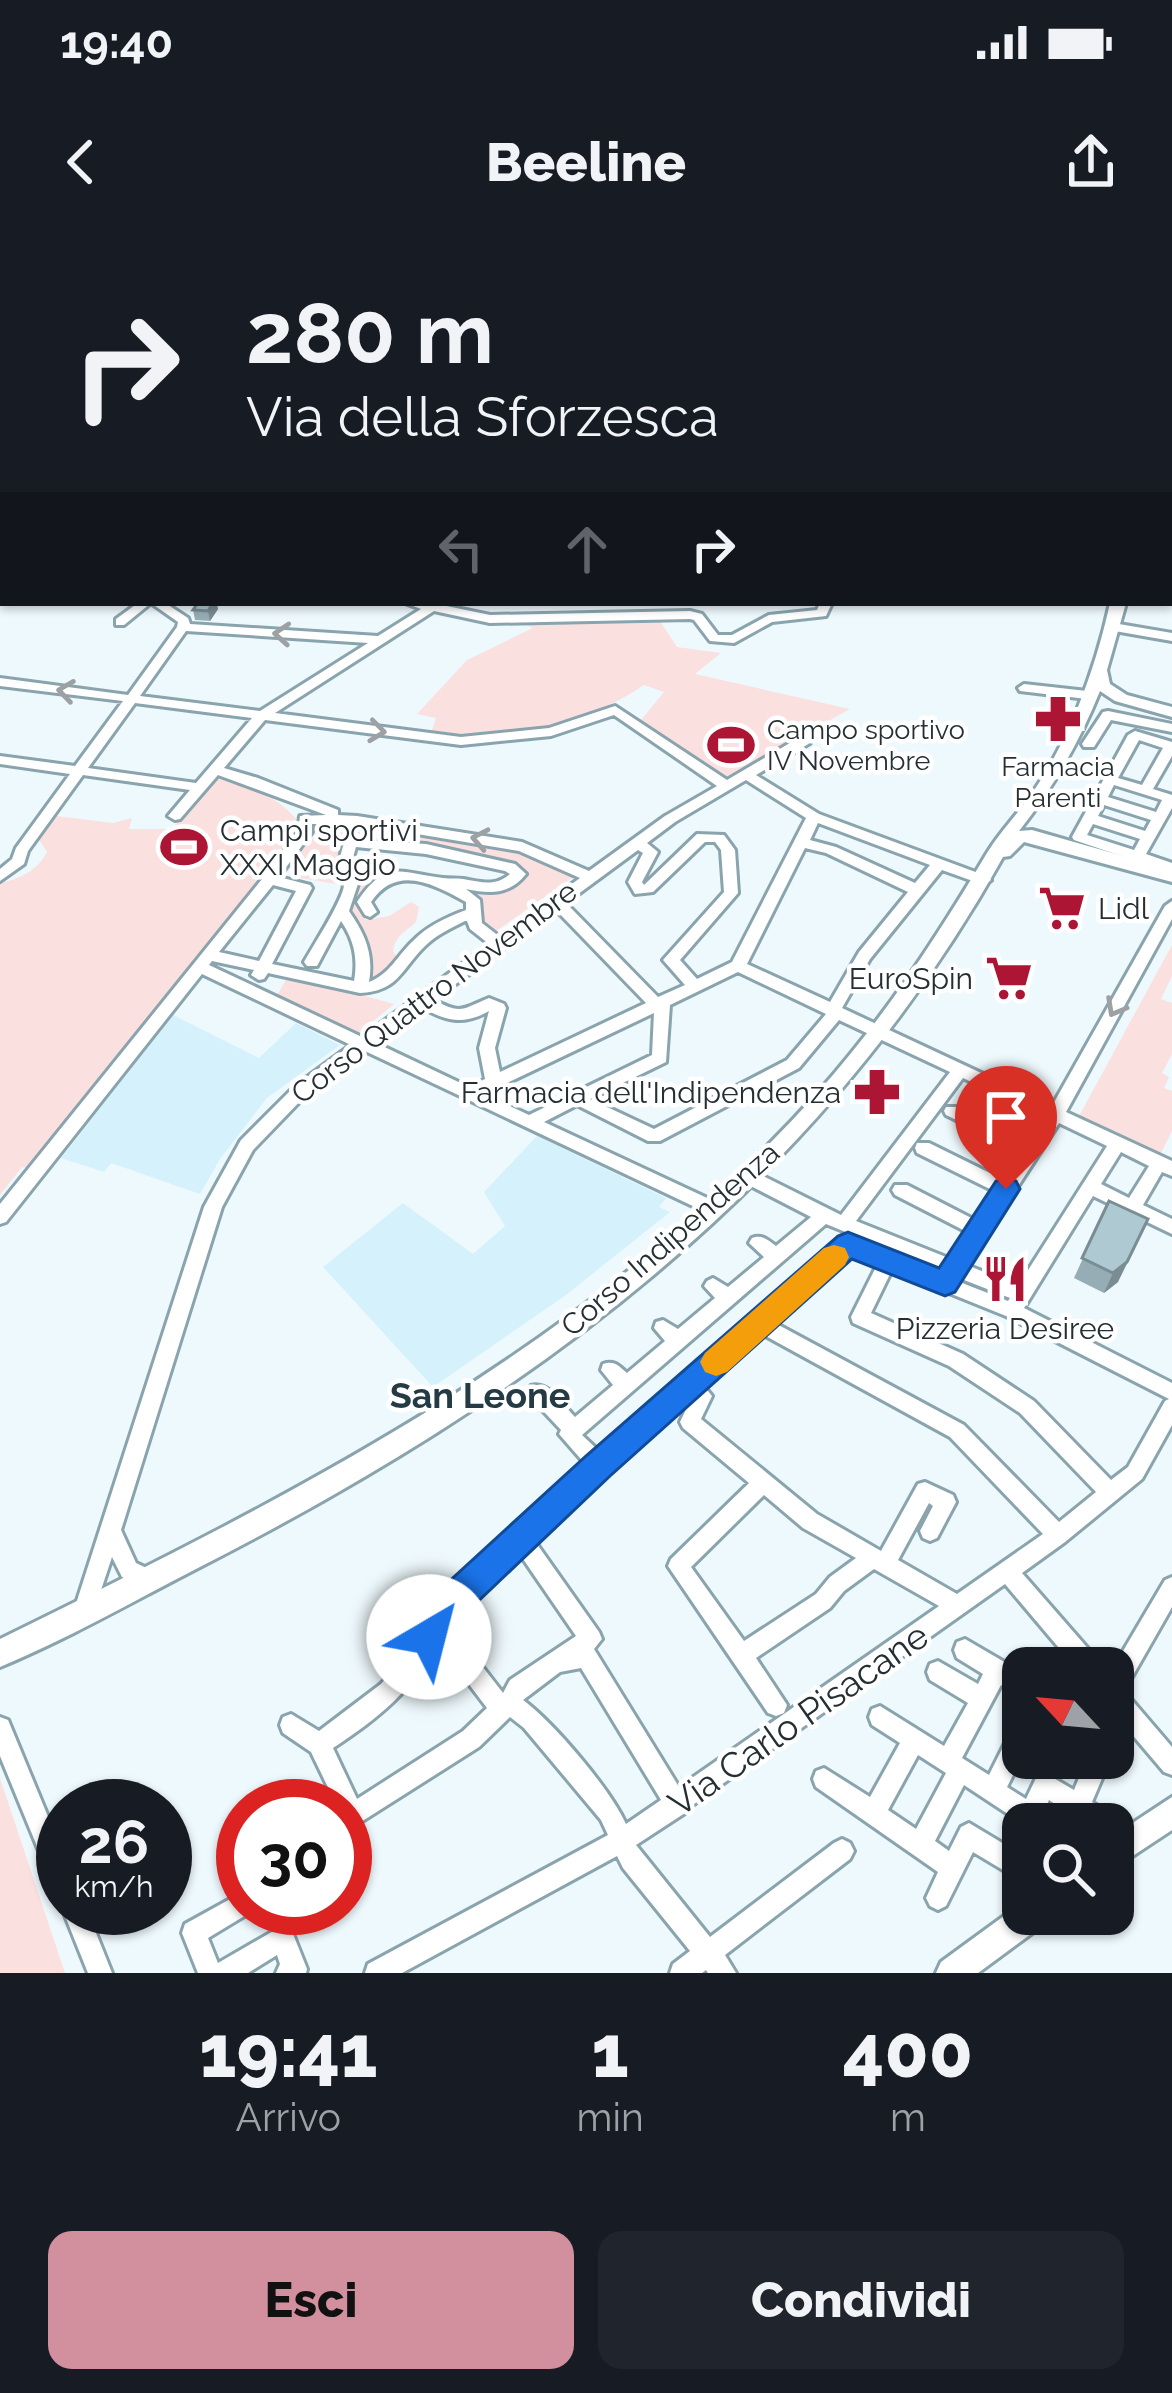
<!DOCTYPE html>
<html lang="it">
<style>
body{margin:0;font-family:Raleway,sans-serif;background:#20242c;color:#f1f3f6;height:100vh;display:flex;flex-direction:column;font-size:45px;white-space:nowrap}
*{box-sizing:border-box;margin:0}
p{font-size:39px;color:#9ea1a6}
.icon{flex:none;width:66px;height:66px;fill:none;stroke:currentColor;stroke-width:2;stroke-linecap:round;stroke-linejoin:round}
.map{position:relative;height:1733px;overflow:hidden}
.panel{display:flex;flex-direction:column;background:#171b24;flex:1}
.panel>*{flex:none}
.top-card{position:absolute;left:0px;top:0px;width:1173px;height:366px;box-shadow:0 3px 9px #0004;background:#171b24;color:#f1f3f6;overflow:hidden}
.needle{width:78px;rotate:296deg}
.buttons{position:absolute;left:1002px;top:1407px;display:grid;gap:24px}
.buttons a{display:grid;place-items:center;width:132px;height:132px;border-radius:24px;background:#171b24;box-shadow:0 3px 9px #0004;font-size:60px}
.speed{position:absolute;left:36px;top:1539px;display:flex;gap:24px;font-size:60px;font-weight:700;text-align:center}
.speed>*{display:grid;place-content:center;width:156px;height:156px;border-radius:50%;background:#171b24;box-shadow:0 3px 9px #0004;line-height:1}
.speed small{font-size:30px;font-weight:400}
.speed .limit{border:18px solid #d22;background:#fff;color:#111}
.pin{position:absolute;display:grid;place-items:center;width:102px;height:102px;color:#fff;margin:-123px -51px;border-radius:50% 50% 50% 0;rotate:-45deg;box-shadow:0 0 12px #0007}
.pin .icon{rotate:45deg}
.me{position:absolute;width:132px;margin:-66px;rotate:37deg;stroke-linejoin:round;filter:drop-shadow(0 0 9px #0008)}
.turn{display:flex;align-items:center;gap:42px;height:252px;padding:0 48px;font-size:54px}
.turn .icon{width:156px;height:156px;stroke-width:2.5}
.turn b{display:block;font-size:84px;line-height:102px}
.lanes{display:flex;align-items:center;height:114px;padding:0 48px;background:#0003;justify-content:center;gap:60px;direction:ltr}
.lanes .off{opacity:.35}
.eta{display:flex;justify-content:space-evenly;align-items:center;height:204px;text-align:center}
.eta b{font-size:72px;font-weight:800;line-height:84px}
.button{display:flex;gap:24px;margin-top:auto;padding:24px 48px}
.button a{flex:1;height:138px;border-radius:24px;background:#d2909f;color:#111;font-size:48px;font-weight:800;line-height:138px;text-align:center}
.button a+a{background:#20242c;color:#f1f3f6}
.status{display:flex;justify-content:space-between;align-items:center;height:84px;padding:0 60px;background:#171b24;direction:ltr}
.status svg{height:33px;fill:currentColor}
header{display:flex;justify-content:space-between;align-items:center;height:156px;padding:0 48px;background:#171b24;font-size:54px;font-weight:800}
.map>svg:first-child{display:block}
</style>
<div class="status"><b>19:40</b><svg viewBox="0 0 49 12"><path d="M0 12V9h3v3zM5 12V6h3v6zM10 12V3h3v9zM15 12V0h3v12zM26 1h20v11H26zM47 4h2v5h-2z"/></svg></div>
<header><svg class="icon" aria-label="back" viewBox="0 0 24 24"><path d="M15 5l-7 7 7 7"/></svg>Beeline<svg class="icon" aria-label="share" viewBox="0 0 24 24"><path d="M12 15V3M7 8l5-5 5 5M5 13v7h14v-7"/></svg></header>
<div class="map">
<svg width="1172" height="1733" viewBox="0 0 1172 1733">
<rect width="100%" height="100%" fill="#eef9fd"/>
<g fill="#d4f1fc">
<path d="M173 775 259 818 296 783 340 805 267 858 220 919 200 954 111 923 104 932 61 918Z"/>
<path d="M537 896 666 958 659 967 670 972 566 1055 433 1147 323 1027 403 963 473 1014 505 986 484 952Z"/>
</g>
<g fill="#fbe0e0">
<path d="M660 381 677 407 721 413 695 434 850 469 726 538 641 480 664 452 644 445C580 488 507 500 431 493L436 478 417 474 467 420 533 388 526 385 532 382Z"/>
<path d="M226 536C253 547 280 559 298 581V592L27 928 22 927 0 955V643C20 639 37 631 47 612L38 598 56 576 113 583 132 578 129 589H172L214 539Z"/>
<path d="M343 582 536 615 576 635 492 694 478 683 480 659 449 645 500 652 525 636 523 627 427 603 357 594C334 608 345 625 344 645L300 638 291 625 319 590Z"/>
<path d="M364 641 370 643C360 658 356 665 366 680L389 676 411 662 419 667 416 682C404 694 397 693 393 711L399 721 372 744 365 702 349 673 350 658Z"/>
<path d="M1172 705V736L1161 759 1172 763V814L1162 833 1169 837 1164 848 1172 851V891L1160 915 1078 878Z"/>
<path d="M289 735 394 764 359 793 277 755Z"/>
<path d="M0 1538 65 1733H0Z"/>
</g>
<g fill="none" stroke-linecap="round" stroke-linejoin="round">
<defs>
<g id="minor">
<path d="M24 0H33L30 3H21Z"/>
<path d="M87 0H96L94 3H85Z"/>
<path d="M148 0 162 3H146Z"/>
<path d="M224 0H233L231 3H222Z"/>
<path d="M490 0H499L497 3H488Z"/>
<rect x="550" y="0" width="8" height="3"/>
<path d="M709 0 716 1 717 3H705Z"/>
<rect x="728" y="0" width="8" height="3"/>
<path d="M780 0H980L984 3H776Z"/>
<rect x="0" y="11" width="3" height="6"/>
<rect x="1170" y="13" width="2" height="6"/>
<rect x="0" y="42" width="3" height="6"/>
<path d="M1170 73 1172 74V80L1170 79Z"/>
<rect x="0" y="88" width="3" height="6"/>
<path d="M3 105V113L0 114V106Z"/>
<rect x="1170" y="122" width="2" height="6"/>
<rect x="1170" y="148" width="2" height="6"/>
<rect x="1170" y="173" width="2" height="13"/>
<rect x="0" y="269" width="3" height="6"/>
<rect x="0" y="317" width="3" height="7"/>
<path d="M138 363H151L124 385H116V379Z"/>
<path d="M151 363H165L188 378 190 384 378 396 421 369 405 363H432L490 375 690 371 702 374 718 395H732L769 375 817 370 820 363H832L826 376 772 382 734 403 710 401 694 380 690 379 490 383 434 371 275 473 461 497 549 488 615 466 727 540 800 497H810V503L756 535 819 574 989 637 991 640 984 645 942 630 870 719 842 768 1052 866 1165 666 1172 661V679L1066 872 1172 921V936L1162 932 1143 965 1172 979V994L1093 956 1024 1068 1172 1143V1185L1142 1239 1065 1302 1022 1333 1098 1420 1101 1428H1076L1005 1344 687 1569 685 1573 636 1605 710 1697 834 1603 842 1599 850 1603 854 1611 850 1619 725 1715 736 1733H708L706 1730 702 1733H670L673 1724 690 1711 623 1628 617 1616 402 1733H365L368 1724 608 1595 601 1580 524 1488 510 1477 479 1507 353 1587 345 1583V1566H337L311 1512 283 1493 280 1485 283 1477 291 1474 319 1491 381 1444 409 1411 425 1373 586 1225 559 1194 561 1190 531 1158 528 1152 531 1146C549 1141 563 1165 575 1177L613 1145 601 1130 603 1124C614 1120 619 1126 627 1133L665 1101 654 1088 656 1082 663 1080 678 1089 715 1058 704 1046 707 1041 713 1038 728 1047 764 1017 749 1003 752 998C762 994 768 1000 776 1006L811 977 743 942 740 937 743 932H755L841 975 950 832 839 780 799 828 660 901H648L577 865 544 882 720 964 723 969 720 974 714 976 365 811 307 854 253 910 222 967 121 1290 136 1323 155 1332 158 1339 155 1346 148 1349 122 1337 112 1317 92 1377 85 1380 78 1377 74 1370 204 967 241 900 295 846 351 805 202 734 6 982 0 984V964L283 613 298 592 300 576 326 575 218 535 180 579 175 580 168 576 190 550 83 535 28 611 24 624 0 641V629L12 619 16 608 70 534 0 524V516L75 526 123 461 0 446V438L128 455 177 387 178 382ZM186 391 368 403 260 471 140 456ZM135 463 252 478 196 543 88 528ZM614 475 717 546 665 576 589 631 522 602 357 576 338 575V570L258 538 224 528 265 480 461 505 551 496ZM746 540 806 578 732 722 697 739 680 720 738 653 735 610 724 595 697 594 644 645 642 642 658 612 647 603 675 582ZM818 583 930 625 915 643 836 607 810 600ZM312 584H357L519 611 580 638 500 697 482 683 480 660 466 649C491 654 509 655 526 634L515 624 426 604 346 599C334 627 345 623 344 645 343 660 313 706 304 722L307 726H317L341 681C354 700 358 718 354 741L272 724 312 648 310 645 279 637 312 592ZM705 602H715L721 610 724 652 663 720 685 745 658 757 566 663 638 610 643 613 628 642 635 654 653 652ZM356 607 426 614 505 631 510 634C495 647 482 642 463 639 457 638 450 639 443 638 401 633 386 618 357 662L365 675 370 677 377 672 371 662C397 624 433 644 466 662V670C447 677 427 686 413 701 397 716 390 734 369 742 374 714 365 694 349 671L358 644 352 621ZM805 608 826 613 908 652 859 712 830 762 747 724ZM273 645 296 651 259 721 219 712ZM556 670 646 763 500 832 495 808 506 768 504 764 489 758C462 769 462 775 434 760ZM465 681H467L470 689 489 704 362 797 209 725 212 721 254 730 251 735 259 740 264 739 268 733 360 753C397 751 400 732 422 709 434 696 449 689 465 681ZM738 732 826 774 787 820 654 889 590 859 666 822 670 765ZM423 768C448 782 464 785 489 771L479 808 485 839 469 847 376 803ZM654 773 652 815 529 875 484 854ZM963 838 1046 877 1030 900 958 867H946L944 871 946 875 1023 912 1004 940 929 903H917L915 908 917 913 996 952 977 981 907 945H895L892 950 895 955 969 993 951 1019 856 981ZM1059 883 1107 906 1018 1046 967 1025ZM1121 912 1149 926 1129 958 1101 944ZM826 984 943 1032 941 1035 848 997 842 999 600 1212 582 1195ZM850 1013 1006 1076 1169 1159 1165 1161 1128 1227 1111 1240 1034 1161 963 1114 871 1073 890 1034 887 1029 881 1027 875 1029 851 1077 853 1083 949 1126 1020 1173 1096 1252 1059 1282 964 1185 773 1082ZM959 1038 1010 1058 1008 1061 957 1041ZM760 1093 950 1197 1043 1294 957 1354 898 1320 929 1263 933 1266 920 1291 923 1298 930 1301 937 1298 956 1262 953 1255 925 1242 918 1244 881 1311 817 1274 701 1179 712 1156 703 1145ZM689 1157 691 1159 680 1182 683 1188 749 1243 671 1319 668 1326 768 1473 776 1476 784 1473 787 1465 756 1418 830 1368 844 1351 874 1329 939 1366 679 1547 594 1409 602 1399 599 1392 534 1300ZM764 1255 803 1288 856 1318 830 1337 816 1354 744 1401 691 1327ZM519 1313 576 1396 510 1440 503 1453 447 1381ZM437 1402 487 1468 463 1491 357 1559 333 1508C376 1480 415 1449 437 1402ZM581 1428 661 1560 626 1584C610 1549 554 1483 523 1460L560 1432Z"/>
<path d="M1113 383 1172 393V401L1109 390V384Z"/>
<path d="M1024 444 1087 451 1093 455 1087 459 1020 451 1018 448Z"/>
<path d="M1108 471 1172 484V492L1111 480 1094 507H1084L1082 504 1103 472Z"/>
<path d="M1135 491 1172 502V516L1153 549 1172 555V568L1146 614 1172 623V633L1074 600 1072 597 1128 495ZM1139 500 1163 508 1142 545 1118 538ZM1114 545 1162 560 1156 572 1108 557ZM1104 565 1151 580 1145 591 1098 576ZM1093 584 1140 599 1134 610 1087 595Z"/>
<path d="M1172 1337V1367L1124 1451 1172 1507V1535L1164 1532 1113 1472V1428L1165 1340Z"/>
<path d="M965 1399 1023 1433V1457L1001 1445 962 1518 989 1535 1015 1483 1023 1480V1515L1007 1547 1026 1559 1037 1536 1045 1533 1074 1550 1081 1533 1070 1526 1067 1518H1098L1106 1529 1092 1562 1113 1576 1117 1584 1113 1592V1584H1085L1049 1560 1038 1583 1023 1584V1615L1016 1629 1008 1633 973 1612 946 1666 938 1670 930 1666 926 1658 938 1632 816 1547 813 1539 816 1531 824 1528 870 1557 900 1503 872 1485 869 1477 872 1469 880 1466 944 1506 968 1463 930 1440 927 1432 930 1424 938 1421 978 1444 983 1434 957 1418 954 1410 957 1402ZM918 1515 946 1533 916 1589 888 1570ZM964 1545 1017 1580 1004 1604 969 1583 961 1587 949 1611 935 1601Z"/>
<path d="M0 1477 8 1480 63 1613V1654L55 1650 0 1516Z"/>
<path d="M243 1652V1668H253L251 1672 208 1698 218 1723 282 1686 291 1689 307 1729 306 1733H276L280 1724 277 1715 248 1733H198L182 1693 185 1684Z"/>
<path d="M63 1666V1668H86L112 1733H88L62 1668Z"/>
</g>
<g id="major">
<path d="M974 0H984L986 3H976Z"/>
<rect x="1170" y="49" width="2" height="6"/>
<path d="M3 125V135L0 136V126Z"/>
<path d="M0 160 3 161V169L0 168Z"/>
<rect x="1170" y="258" width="2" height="9"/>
<rect x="1170" y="292" width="2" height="8"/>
<path d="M1110 363H1126L1107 430 1110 444 1127 455 1172 467V477L1115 461 1100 451C1079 503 1053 548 1019 591L1032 590 1172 630V642L1024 602 1010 616 1003 617C817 950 529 1159 196 1329 132 1362 67 1399 0 1427V1399C302 1251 591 1106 819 851 884 778 937 697 987 613 998 595 1012 580 1025 563 1068 506 1095 431 1110 363Z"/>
<path d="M1172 1557V1590L1113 1629V1596Z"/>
<path d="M1023 1662V1674H1047L1043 1685 978 1733H936L941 1722Z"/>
</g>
</defs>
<use href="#minor" stroke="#8aa4ae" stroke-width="6"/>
<use href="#major" stroke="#8aa4ae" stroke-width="6"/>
<use href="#minor" fill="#fff" fill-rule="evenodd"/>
<use href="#major" fill="#fff" fill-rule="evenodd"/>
</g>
<g fill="#96adb5">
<path d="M218 369 210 381 195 380 193 370Z"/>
<path d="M1109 961 1118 1042 1104 1053 1074 1038Z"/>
</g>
<g fill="#7a8d93">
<path d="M213 363H217L218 369 210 381 208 371Z"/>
<path d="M1139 999 1118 1042 1104 1053 1113 1033Z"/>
</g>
<g fill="#aec9d2" stroke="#7a8d93" stroke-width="3">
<path d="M198 363H213L208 371 193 370Z"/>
<path d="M1109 961 1148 979 1127 1022 1113 1033 1082 1018Z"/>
</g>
<defs><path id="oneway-chevron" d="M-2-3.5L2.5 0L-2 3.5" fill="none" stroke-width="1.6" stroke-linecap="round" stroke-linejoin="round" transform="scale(3)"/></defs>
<g stroke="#9da1a3">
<use href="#oneway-chevron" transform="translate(282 394) rotate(-176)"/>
<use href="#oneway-chevron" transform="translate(66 451) rotate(-172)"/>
<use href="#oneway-chevron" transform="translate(377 491) rotate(7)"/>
<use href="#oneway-chevron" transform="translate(480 599) rotate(-169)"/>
<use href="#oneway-chevron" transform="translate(1115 768) rotate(119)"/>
</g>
<path fill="#1a73e8" stroke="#114b97" stroke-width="3" d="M1006 938 1016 941 1020 949 955 1052 945 1056 852 1019 610 1236 449 1389 442 1410 429 1415 417 1410 412 1397 420 1368 587 1215 838 996 848 992 939 1028 996 941Z"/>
<path fill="#f59e0b" d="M834 1005 845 1008 849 1017 845 1025 727 1132 716 1136 705 1132 700 1122 705 1113 824 1008Z"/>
<defs>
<symbol id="pharmacy-bare" viewBox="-9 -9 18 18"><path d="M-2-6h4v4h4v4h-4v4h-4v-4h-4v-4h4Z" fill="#ac1634" stroke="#fff" stroke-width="2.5" paint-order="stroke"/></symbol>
<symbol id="stadium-bare" viewBox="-9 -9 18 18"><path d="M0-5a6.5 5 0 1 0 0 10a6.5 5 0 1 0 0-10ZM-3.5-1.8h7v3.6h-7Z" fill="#ac1634" stroke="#fff" stroke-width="2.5" paint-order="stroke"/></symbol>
<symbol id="supermarket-bare" viewBox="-9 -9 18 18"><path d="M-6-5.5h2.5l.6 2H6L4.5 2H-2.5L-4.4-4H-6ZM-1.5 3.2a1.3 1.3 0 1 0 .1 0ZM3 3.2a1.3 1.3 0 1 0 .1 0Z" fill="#ac1634" stroke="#fff" stroke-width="2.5" paint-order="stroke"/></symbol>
<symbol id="restaurant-bare" viewBox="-9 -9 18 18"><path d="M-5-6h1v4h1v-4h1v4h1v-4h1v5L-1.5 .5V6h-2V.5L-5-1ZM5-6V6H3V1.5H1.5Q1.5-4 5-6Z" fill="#ac1634" stroke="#fff" stroke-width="2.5" paint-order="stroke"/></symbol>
</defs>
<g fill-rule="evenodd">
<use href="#pharmacy-bare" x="1025" y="446" width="66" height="66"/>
<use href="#stadium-bare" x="698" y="472" width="66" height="66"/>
<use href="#stadium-bare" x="151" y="574" width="66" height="66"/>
<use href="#supermarket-bare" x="1029" y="635" width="66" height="66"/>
<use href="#supermarket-bare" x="976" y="705" width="66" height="66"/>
<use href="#pharmacy-bare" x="844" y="819" width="66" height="66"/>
<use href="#restaurant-bare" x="972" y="1006" width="66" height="66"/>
</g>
<g text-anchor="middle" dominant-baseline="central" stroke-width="9" stroke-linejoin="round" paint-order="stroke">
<g font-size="27" fill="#252f33" stroke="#fff" text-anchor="start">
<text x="767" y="489">Campo sportivo<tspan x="767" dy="31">IV Novembre</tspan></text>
<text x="1058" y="526" text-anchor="middle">Farmacia<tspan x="1058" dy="31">Parenti</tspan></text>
</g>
<g font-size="30" fill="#252f33" stroke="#fff" text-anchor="start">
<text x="220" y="590">Campi sportivi<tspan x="220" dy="34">XXXI Maggio</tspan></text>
<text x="1098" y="668">Lidl</text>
<text x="973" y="738" text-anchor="end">EuroSpin</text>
<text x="841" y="852" text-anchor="end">Farmacia dell'Indipendenza</text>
<text x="1005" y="1088" text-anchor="middle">Pizzeria Desiree</text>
</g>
<g font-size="30" fill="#252f33" stroke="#fff">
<text transform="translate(434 752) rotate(-37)">Corso Quattro Novembre</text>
<text transform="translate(670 999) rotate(-41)">Corso Indipendenza</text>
</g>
<g font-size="36" font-weight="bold" fill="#243b43" stroke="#fff">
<text x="480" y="1155">San Leone</text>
</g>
<g font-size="36" fill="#252f33" stroke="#fff">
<text transform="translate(798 1479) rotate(-35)">Via Carlo Pisacane</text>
</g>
</g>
</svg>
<div class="buttons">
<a><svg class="needle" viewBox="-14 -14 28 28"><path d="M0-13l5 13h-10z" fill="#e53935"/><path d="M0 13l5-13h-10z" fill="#9ea1a6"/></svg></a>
<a><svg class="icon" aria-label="search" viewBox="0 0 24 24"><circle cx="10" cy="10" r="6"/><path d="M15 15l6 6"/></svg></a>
</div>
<div class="speed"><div>26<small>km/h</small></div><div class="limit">30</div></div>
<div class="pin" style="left:1006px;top:949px;background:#d93025"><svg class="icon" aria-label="arrive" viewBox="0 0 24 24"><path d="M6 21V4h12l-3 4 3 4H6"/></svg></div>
<svg class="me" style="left:429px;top:1397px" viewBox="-20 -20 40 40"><circle r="19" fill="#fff"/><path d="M0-13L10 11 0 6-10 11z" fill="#1a73e8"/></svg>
<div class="top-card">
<div class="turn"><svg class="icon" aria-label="right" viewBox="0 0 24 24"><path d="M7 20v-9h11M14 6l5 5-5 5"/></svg><div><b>280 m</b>Via della Sforzesca</div></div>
<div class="lanes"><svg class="icon off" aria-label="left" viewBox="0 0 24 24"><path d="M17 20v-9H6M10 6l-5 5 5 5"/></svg><svg class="icon off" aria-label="ahead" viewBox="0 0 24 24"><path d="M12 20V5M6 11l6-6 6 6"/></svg><svg class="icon" aria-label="right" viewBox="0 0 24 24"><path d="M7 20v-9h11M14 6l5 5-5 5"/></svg></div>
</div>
</div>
<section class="panel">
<div class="eta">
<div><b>19:41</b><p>Arrivo</p></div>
<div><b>1</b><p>min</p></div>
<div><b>400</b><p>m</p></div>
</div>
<div class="button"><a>Esci</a><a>Condividi</a></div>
</section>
